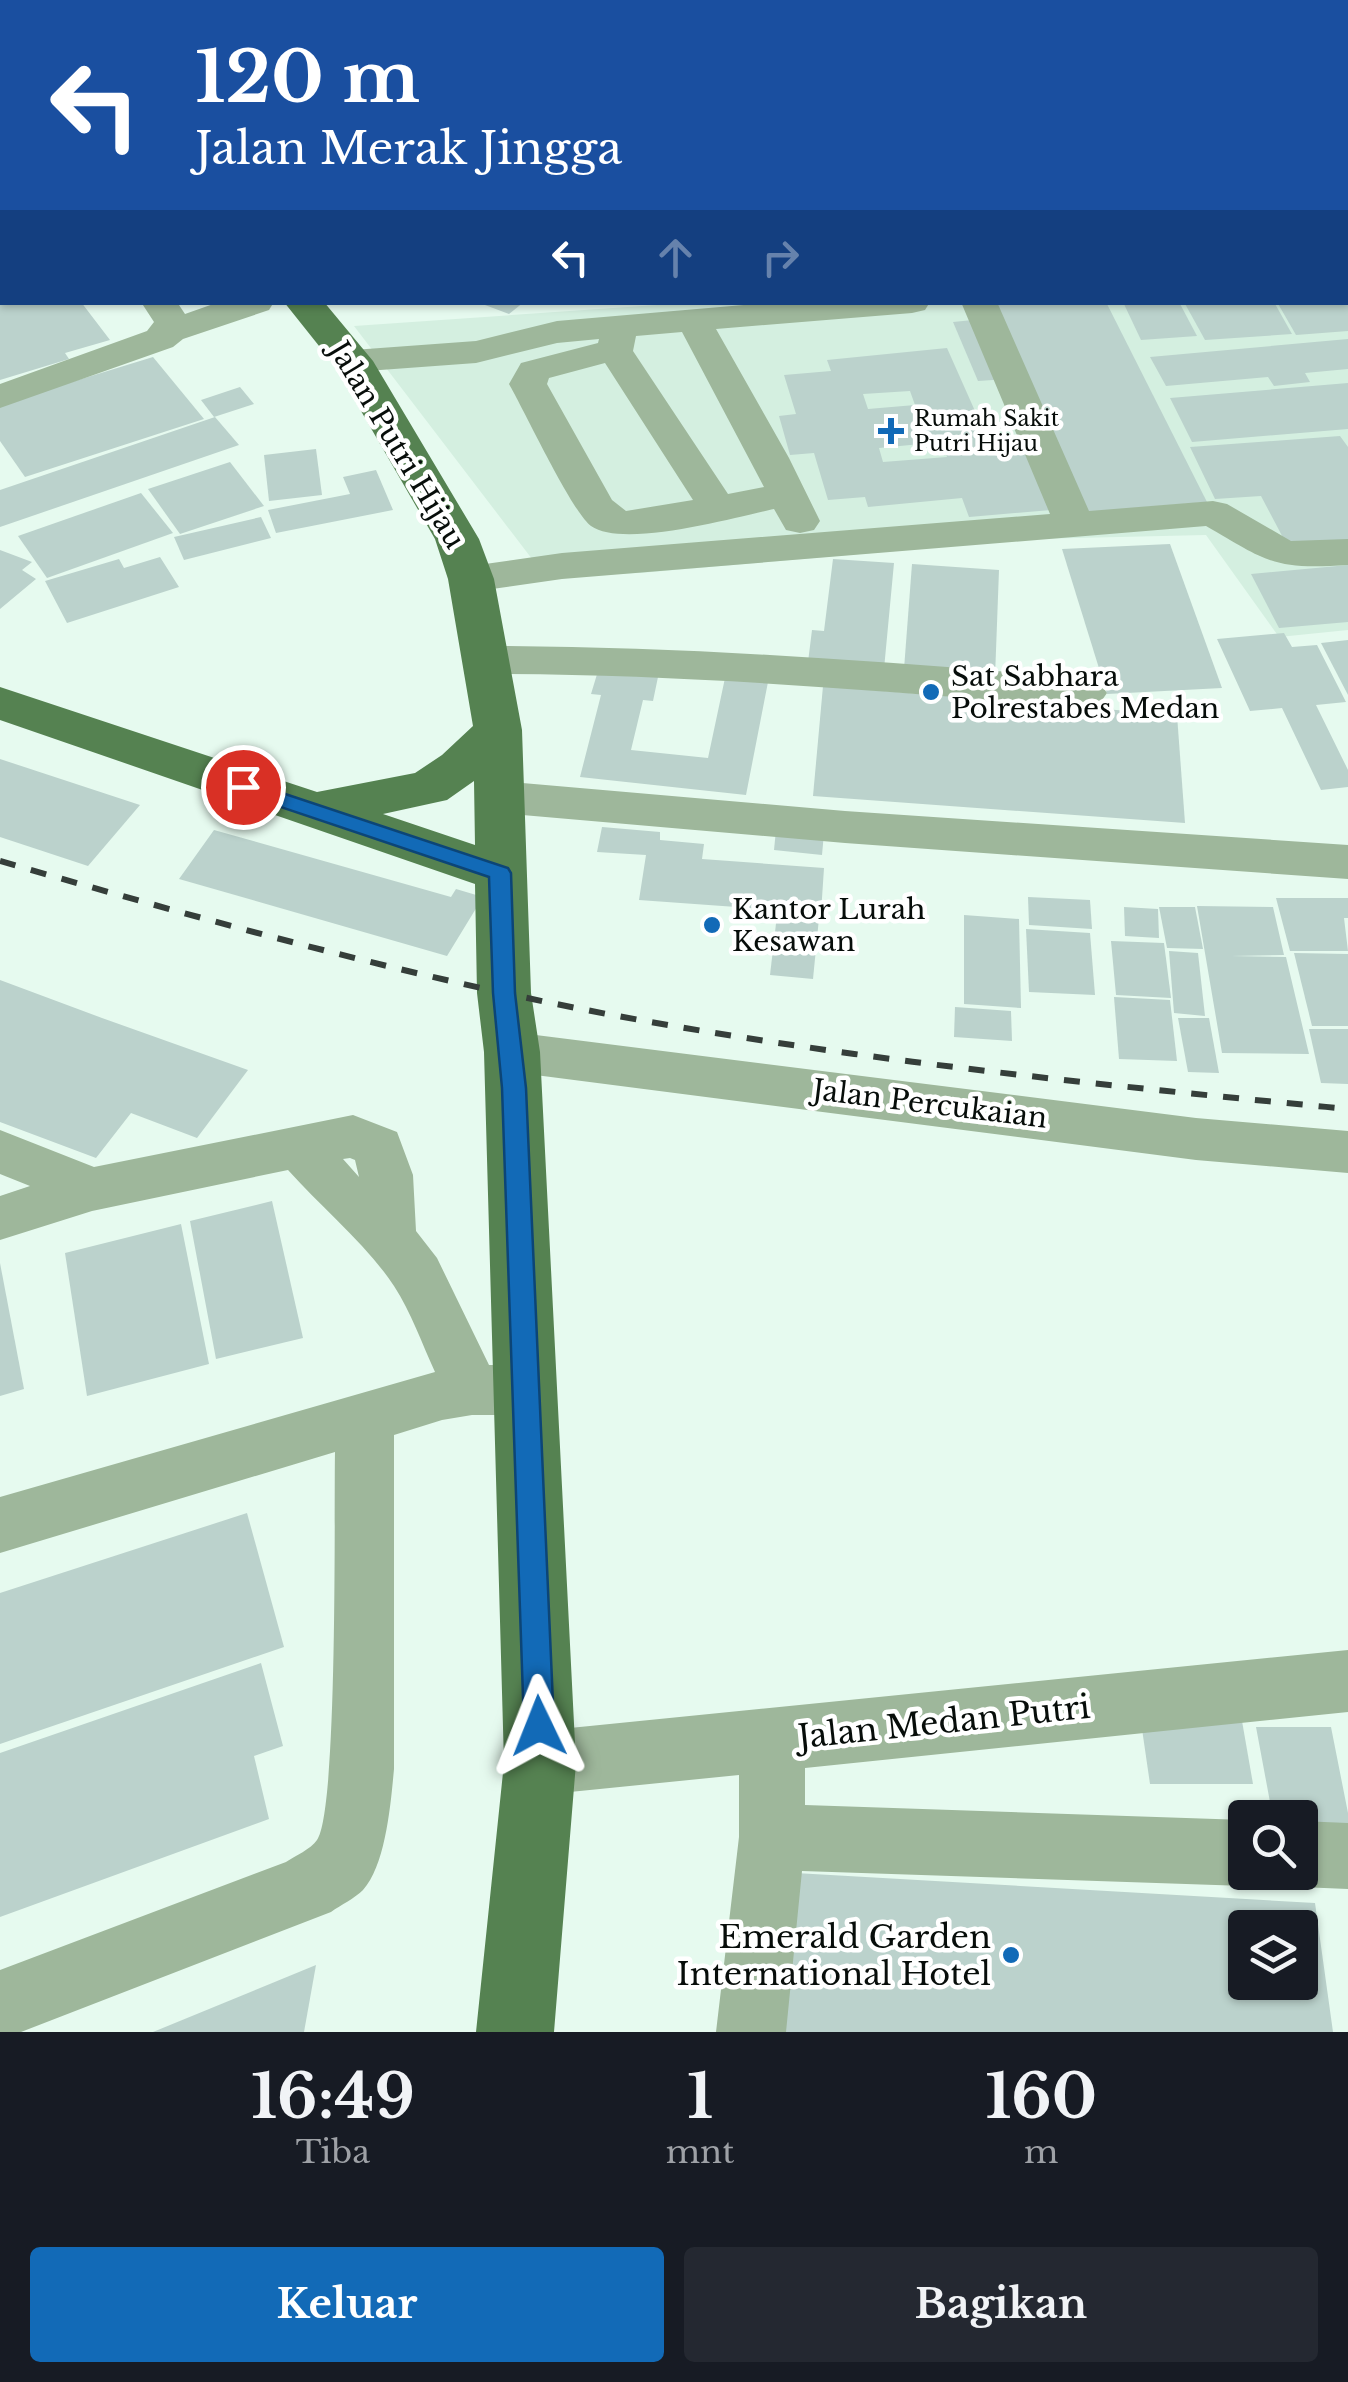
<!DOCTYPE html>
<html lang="id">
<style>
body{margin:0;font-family:"Libre Baskerville",serif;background:#242831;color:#f1f3f6;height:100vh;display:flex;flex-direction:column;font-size:38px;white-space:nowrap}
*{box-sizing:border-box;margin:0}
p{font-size:32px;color:#9ea1a6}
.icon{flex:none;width:55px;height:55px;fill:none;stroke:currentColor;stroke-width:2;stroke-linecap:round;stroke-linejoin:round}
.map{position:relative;height:2032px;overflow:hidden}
.sheet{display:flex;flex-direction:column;background:#171b24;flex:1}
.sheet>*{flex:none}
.banner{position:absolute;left:0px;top:0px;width:1350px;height:305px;box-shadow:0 2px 8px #0004;background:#1a4fa0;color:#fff;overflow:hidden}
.fabs{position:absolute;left:1228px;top:1800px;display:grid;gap:20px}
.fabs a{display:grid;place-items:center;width:90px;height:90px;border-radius:10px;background:#171b24;box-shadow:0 2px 8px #0004;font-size:50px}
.pin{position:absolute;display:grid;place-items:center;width:85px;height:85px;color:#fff;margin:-42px;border:5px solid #fff;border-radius:50%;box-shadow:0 2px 10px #0007}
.me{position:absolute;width:110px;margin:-55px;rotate:358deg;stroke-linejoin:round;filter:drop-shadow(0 0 8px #0008)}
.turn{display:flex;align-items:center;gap:35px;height:210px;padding:0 30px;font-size:45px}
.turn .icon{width:130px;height:130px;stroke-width:2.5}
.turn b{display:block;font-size:70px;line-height:85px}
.lanes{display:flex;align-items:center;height:95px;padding:0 30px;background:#0003;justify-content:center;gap:50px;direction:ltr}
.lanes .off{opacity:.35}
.eta{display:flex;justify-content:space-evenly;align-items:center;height:170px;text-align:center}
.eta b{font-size:60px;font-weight:800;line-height:70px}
.action{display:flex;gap:20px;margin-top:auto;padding:20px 30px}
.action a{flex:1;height:115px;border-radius:10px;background:#126ab7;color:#fff;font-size:40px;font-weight:800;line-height:115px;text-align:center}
.action a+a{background:#242831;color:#f1f3f6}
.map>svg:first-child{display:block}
</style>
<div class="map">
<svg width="1348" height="2032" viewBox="0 0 1348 2032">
<rect width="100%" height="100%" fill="#e6faef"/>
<path fill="#d4efe0" d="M1348 28V630L1279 637 1206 535 1032 539 640 573 545 576 354 326 700 302H1348Z"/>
<g fill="#bbd2cc" fill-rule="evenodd">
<path d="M0 302H81L110 340 65 353 69 359 0 380Z"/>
<path d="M477 302H524L509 314Z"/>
<path d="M984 302H1106L1207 502 1075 513Z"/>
<path d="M1123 302H1179L1197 336 1141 340Z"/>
<path d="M1184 302H1274L1292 334 1205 340Z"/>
<path d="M1277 302H1348V331L1296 335Z"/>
<path d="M983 319 1008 379 978 381 953 322Z"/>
<path d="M1348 339V369L1305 373 1310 382 1274 386 1268 377 1166 386 1150 357Z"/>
<path d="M947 348 991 447 1023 444 1051 510 969 517 962 498 868 507 865 497 828 500 814 453 790 455 779 416 796 414 784 375 831 371 827 360ZM910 391 915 405 868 409 863 394ZM931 443 934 452 945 451 947 457 883 462 879 448Z"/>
<path d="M153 357 204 419 25 477 0 441V404Z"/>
<path d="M1348 383V429L1192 442 1170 398Z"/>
<path d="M240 387 254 404 214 417 201 400Z"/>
<path d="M215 417 239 445 0 527V490Z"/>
<path d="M1340 436 1348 447V547L1290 551 1261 496 1215 499 1190 447Z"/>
<path d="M316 449 322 495 269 501 264 455Z"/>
<path d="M230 462 264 506 180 534 148 489Z"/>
<path d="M376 470 393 510 276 533 268 510 350 494 343 477Z"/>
<path d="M141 493 173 533 47 578 18 536Z"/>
<path d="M261 517 271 538 184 560 174 537Z"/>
<path d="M1170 544 1222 688 1107 694 1062 549Z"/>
<path d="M0 550 32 562 22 570 36 579 0 609Z"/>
<path d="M160 557 179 587 67 623 45 581 119 559 124 568Z"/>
<path d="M833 559 894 563 884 669 808 662 812 630 824 631Z"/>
<path d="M912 564 999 570 995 677 904 669Z"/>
<path d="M1348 565V622L1279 628 1251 574Z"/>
<path d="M1284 633 1292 647 1317 645 1346 702 1316 705 1348 770V787L1321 790 1282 708 1250 711 1217 639Z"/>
<path d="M1348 640V695L1321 643Z"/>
<path d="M598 671 658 677 653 701 643 700 631 750 708 758 725 678 768 682 746 795 580 777 601 695 591 694Z"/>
<path d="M823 686 1177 715 1185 823 813 796Z"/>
<path d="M0 759 140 805 88 866 0 837Z"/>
<path d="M602 827 660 832V840L704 844 702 859 824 868 821 913 639 900 646 855 597 852Z"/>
<path d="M214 830 451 897 456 889 483 897 447 956 179 879Z"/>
<path d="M776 830 824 833 822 855 774 850Z"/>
<path d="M1028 897 1090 900 1092 929 1029 925Z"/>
<path d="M1276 898H1348V918H1344L1348 951H1290Z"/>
<path d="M1197 906 1273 907 1284 955 1231 956 1286 957 1309 1054 1222 1053Z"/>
<path d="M1124 907 1158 909 1159 938 1125 936Z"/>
<path d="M1159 907H1195L1203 949 1167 948Z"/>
<path d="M777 915 819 918 813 979 770 975Z"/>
<path d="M964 915 1019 919 1021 1008 964 1004Z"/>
<path d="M1026 929 1090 933 1095 995 1029 992Z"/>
<path d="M1111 941 1164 943 1171 998 1116 995Z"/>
<path d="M1169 951 1198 953 1205 1016 1174 1013Z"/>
<path d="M1294 953 1348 954V1026H1312Z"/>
<path d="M0 980 102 1018 248 1070 197 1138 131 1113 96 1158 0 1122Z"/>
<path d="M1114 997 1170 1000 1177 1061 1119 1059Z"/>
<path d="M955 1007 1011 1011 1012 1041 954 1037Z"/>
<path d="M1178 1018H1209L1219 1073 1188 1072Z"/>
<path d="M1309 1029H1348V1084L1321 1083Z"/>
<path d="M272 1201 303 1338 216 1359 190 1221Z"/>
<path d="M181 1224 209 1364 87 1396 65 1253Z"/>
<path d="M0 1263 24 1389 0 1396Z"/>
<path d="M247 1513 284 1647 0 1744V1593Z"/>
<path d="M261 1663 283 1746 254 1756 269 1819 0 1917V1753Z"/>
<path d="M1242 1721 1253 1784H1150L1141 1722Z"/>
<path d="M1256 1727H1331L1348 1813V1834L1300 1835V1818H1273Z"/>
<path d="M778 1872 1315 1903 1333 2032H775ZM1245 1928H1300V1982H1245Z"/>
<path d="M316 1965 304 2032H153Z"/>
</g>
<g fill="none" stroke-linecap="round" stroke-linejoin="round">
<g fill="#9eb79b" fill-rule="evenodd">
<path d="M141 302H177L185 314 219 302H274L269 310 183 339 173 347 0 408V384L147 331 154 322Z"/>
<path d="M779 302H930L925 310 912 313 716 329 789 458 820 521 814 530 800 533 786 530 774 509C735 517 624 549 591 526 572 512 524 410 509 384L521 363 598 343 599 339 557 343 476 363 353 372 340 369 335 361 340 353 353 350 476 341 557 321ZM682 332 764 487 728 494 633 351 636 336ZM605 363 693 500 626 511 612 500 547 384 549 378Z"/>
<path d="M961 302H997L1089 511 1213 501 1227 504 1291 541 1348 539V565C1274 570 1268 562 1206 526L562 579 471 592 456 588 450 579 456 570 471 566 562 553 1050 514Z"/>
<path d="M486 646C686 646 885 662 1085 678L1100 683 1107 693 1100 703 1085 708C885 691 686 674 486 674L471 670 465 660 471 650Z"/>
<path d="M499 781 845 811 1348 845V879L845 843 499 813 483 808 476 797 483 786Z"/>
<path d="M512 1032 1196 1118 1348 1131V1173L1196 1160 512 1072 494 1066 487 1052 494 1038Z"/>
<path d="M353 1115 397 1132 413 1175 416 1231 437 1258 489 1365H527L547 1372 556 1390 547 1408 527 1415H472L442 1420 394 1435V1769C391 1801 386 1865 363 1890 355 1898 341 1905 331 1912L21 2032H0V1970L286 1862C295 1856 311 1849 317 1840 338 1811 334 1509 335 1452L0 1553V1497L435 1372C422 1344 411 1312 394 1286 368 1246 322 1208 288 1170L92 1211 0 1240V1196L30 1186 0 1174V1130L94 1167ZM350 1158 355 1160 359 1177 343 1159Z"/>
<path d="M1348 1650V1712L805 1768V1805L1245 1820V1872H1270L1245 1886 802 1871 786 2032H716L739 1837V1775L540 1795 517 1786 508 1763 517 1740 540 1731Z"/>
<path d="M1300 1821 1348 1823V1889L1300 1887 1276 1878 1274 1872H1300Z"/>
</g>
<g fill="#558251" fill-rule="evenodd">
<path d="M37 0H70L71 2H38Z"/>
<path d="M284 302H324L373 361 479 539 494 579 522 730 531 993 540 1052 576 1763 554 2032H476L504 1763 484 1052 477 993 475 884 0 720V687L317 792 415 773 442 755 473 726 448 579 435 539 335 366ZM474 781 475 845 383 814 447 800Z"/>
</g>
<path stroke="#353e3a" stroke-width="6" stroke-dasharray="16 16" stroke-linecap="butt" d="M0 861C201 919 402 975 607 1014 852 1060 1100 1085 1348 1109"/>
</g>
<path fill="#126ab7" stroke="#0c4577" stroke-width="2.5" d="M243 780 508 868 511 873 515 993 526 1088 554 1726 549 1736 539 1740 529 1736 524 1726 502 1088 493 993 489 877 236 792 233 787Z"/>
<g fill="#126ab7" stroke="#fff" stroke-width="4">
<path d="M886 416h10v10h10v10h-10v10h-10v-10h-10v-10h10z"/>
<circle cx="931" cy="692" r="10"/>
<circle cx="712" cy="925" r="10"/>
<circle cx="1011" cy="1955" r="10"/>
</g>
<g text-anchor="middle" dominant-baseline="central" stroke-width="9" stroke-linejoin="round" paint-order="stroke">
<g font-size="22" fill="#070d0a" stroke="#fff" text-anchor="start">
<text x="914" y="418">Rumah Sakit<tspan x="914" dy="25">Putri Hijau</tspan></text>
</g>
<g font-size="28" fill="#070d0a" stroke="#fff">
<text transform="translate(397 445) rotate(59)">Jalan Putri Hijau</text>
<text transform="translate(930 1104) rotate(7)">Jalan Percukaian</text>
</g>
<g font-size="28" fill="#070d0a" stroke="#fff" text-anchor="start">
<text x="951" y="676">Sat Sabhara<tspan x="951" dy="32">Polrestabes Medan</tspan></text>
<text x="732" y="909">Kantor Lurah<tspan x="732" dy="32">Kesawan</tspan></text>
</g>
<g font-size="32" fill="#070d0a" stroke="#fff">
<text transform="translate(944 1722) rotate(-6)">Jalan Medan Putri</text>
</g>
<g font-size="32" fill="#070d0a" stroke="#fff" text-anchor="end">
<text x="991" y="1937">Emerald Garden<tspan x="991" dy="37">International Hotel</tspan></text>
</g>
</g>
</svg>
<div class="fabs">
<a><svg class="icon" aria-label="search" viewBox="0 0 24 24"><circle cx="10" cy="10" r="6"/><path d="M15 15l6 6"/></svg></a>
<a><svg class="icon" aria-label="layers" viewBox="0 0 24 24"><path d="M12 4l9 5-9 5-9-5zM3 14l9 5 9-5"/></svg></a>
</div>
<div class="pin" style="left:243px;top:787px;background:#d93025"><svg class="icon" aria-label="arrive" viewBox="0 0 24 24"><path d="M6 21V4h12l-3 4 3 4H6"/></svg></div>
<svg class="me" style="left:539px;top:1726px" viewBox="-20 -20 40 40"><path d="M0-17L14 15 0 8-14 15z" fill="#126ab7" stroke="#fff" stroke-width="4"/></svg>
<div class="banner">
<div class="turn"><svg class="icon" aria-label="left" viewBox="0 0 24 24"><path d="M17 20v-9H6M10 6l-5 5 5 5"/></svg><div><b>120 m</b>Jalan Merak Jingga</div></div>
<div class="lanes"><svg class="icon" aria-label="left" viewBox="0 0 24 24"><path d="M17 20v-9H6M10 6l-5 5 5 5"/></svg><svg class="icon off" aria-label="ahead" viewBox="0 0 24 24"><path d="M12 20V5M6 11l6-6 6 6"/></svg><svg class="icon off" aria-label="right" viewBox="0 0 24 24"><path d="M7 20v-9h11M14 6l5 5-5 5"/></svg></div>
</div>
</div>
<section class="sheet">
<div class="eta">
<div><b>16:49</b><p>Tiba</p></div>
<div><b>1</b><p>mnt</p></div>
<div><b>160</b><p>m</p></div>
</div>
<div class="action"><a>Keluar</a><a>Bagikan</a></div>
</section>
